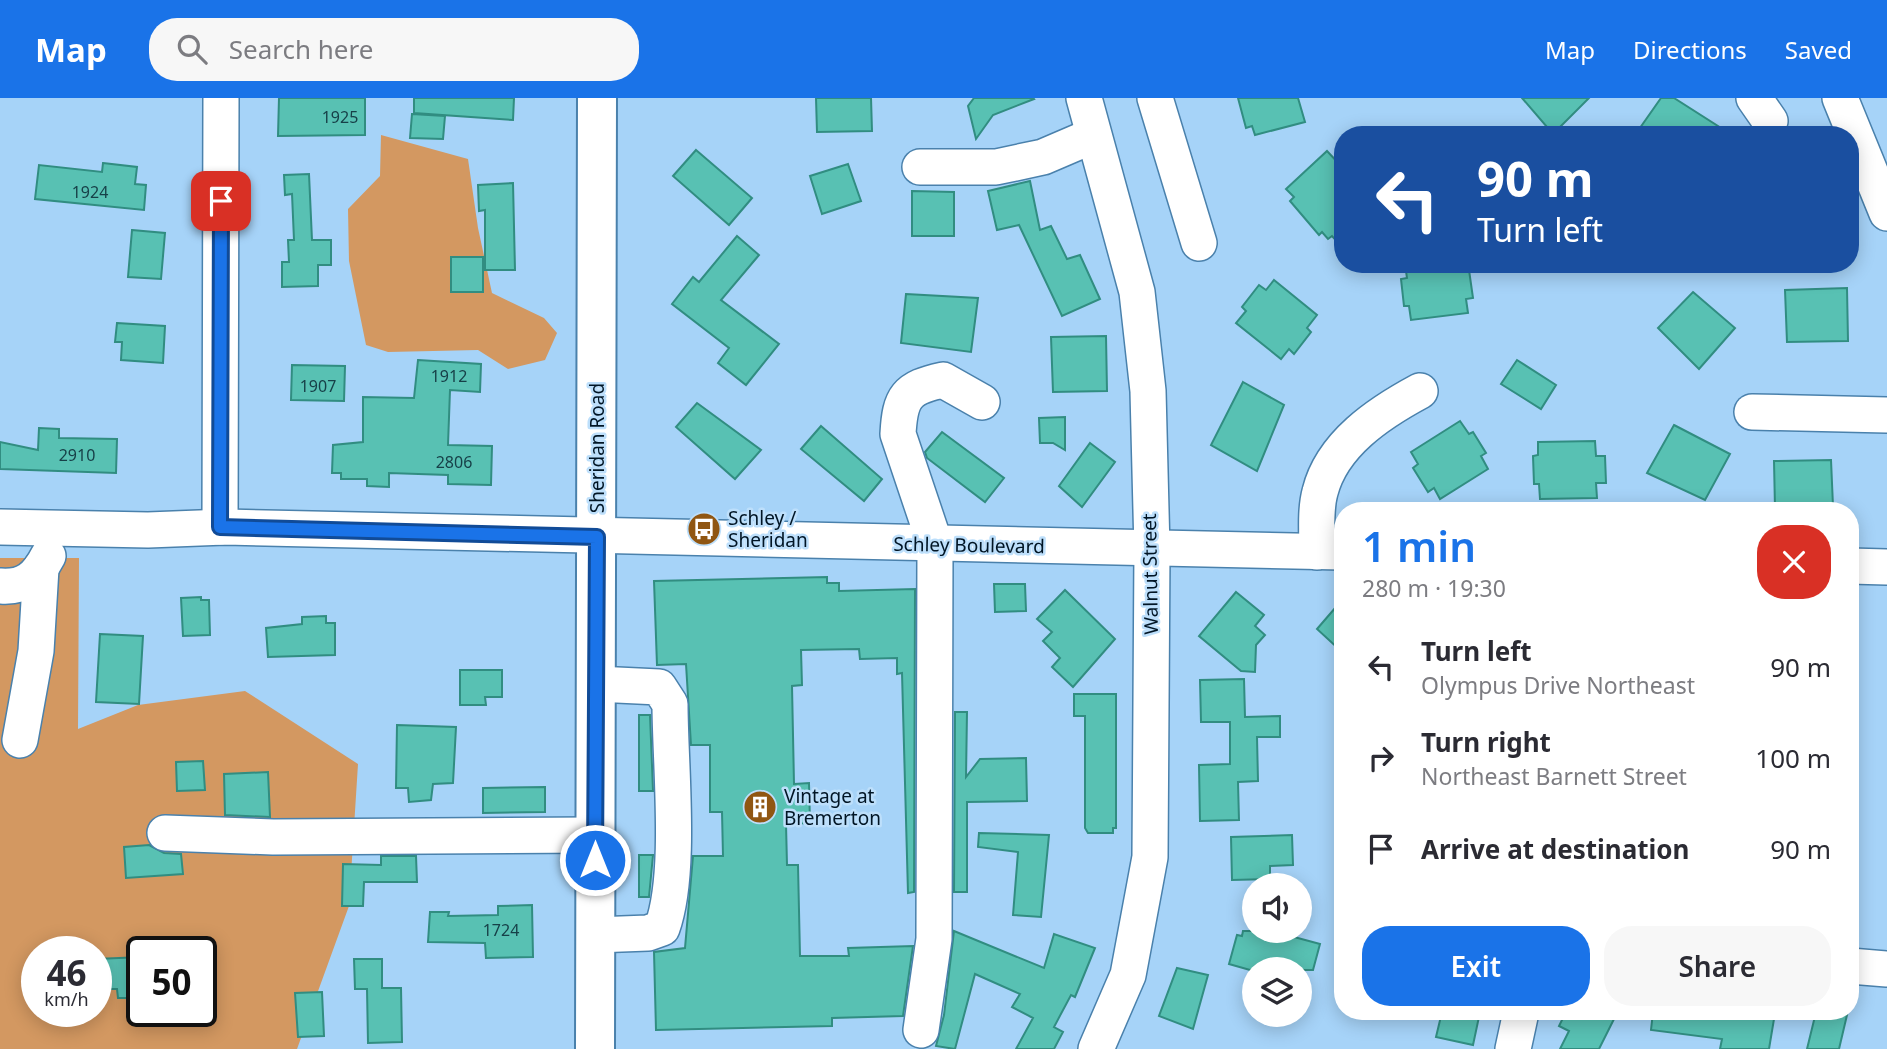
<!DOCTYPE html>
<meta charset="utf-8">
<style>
body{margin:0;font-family:"Noto Sans",sans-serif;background:#f7f7f7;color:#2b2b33;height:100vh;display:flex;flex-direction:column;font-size:26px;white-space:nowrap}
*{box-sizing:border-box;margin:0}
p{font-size:23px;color:#7c7c81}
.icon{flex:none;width:38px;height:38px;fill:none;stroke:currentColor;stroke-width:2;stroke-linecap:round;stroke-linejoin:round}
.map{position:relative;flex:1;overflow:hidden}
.panel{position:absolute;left:1334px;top:404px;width:525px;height:518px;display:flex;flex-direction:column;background:#fff;border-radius:28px;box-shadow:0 4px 18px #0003}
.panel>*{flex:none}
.top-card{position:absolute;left:1334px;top:28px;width:525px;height:147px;border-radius:28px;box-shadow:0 4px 18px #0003;background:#1a4fa0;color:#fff;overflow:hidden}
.fabs{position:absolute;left:1242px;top:775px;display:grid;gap:14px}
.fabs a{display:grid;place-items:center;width:70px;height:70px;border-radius:50%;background:#fff;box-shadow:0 4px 18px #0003;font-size:35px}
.speed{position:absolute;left:21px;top:838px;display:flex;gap:14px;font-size:35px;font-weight:700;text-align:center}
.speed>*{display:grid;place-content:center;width:91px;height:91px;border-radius:50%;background:#fff;box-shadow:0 4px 18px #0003;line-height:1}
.speed small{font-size:18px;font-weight:400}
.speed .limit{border:4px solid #111;border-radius:10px;background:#fff;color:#111}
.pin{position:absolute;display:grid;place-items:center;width:60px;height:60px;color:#fff;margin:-30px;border-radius:14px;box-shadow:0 4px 10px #0006}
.me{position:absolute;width:77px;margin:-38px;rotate:0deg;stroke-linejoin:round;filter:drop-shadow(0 0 5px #0008)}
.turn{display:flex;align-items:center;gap:24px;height:147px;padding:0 28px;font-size:32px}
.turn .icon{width:91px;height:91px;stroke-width:2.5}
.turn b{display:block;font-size:49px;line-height:60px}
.round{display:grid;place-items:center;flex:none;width:74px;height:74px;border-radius:28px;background:#f7f7f7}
.headline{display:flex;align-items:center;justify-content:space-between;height:119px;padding:0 28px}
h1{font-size:42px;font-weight:600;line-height:52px;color:#1a73e8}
.cta{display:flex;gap:14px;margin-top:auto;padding:14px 28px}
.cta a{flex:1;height:80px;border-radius:28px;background:#1a73e8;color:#fff;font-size:28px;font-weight:600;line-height:80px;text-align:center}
.cta a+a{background:#f7f7f7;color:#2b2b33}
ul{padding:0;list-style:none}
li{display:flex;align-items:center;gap:21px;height:91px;padding:0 28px}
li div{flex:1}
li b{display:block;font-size:26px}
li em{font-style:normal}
header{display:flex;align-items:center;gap:42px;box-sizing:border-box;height:98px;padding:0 35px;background:#1a73e8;color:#fff}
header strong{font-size:33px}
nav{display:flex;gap:38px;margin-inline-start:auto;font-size:24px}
.search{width:490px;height:63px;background:#f7f7f7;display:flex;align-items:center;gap:18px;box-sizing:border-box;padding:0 24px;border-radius:28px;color:#7c7c81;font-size:26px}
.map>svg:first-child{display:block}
</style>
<header>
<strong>Map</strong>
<div class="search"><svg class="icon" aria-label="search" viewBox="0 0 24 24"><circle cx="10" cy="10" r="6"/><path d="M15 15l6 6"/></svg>Search here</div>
<nav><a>Map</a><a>Directions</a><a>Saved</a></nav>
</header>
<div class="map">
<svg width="1887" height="951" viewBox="0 0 1887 951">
<rect width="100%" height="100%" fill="#a6d3f8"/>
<g fill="#d39861" fill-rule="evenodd">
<path d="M381 37 468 61 478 130 492 195 544 220 557 235 545 262 508 271 478 252 388 254 366 247 349 163 348 111 380 78Z"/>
<path d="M0 460H79L78 631 138 607 245 593 358 666 349 808 297 951H0ZM37 854H96V914H37ZM142 854H201V914H142Z"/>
</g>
<g fill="#58c1b3" stroke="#318d81" stroke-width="2">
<path d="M279 0H365V37L278 38Z"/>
<path d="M414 0H514L513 22 414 15Z"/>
<path d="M816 0H871L872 33 817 34Z"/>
<path d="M974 0H1033L1034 1 993 17 976 41 968 8Z"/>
<path d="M1238 0H1298L1305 24 1255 37 1252 28 1246 30Z"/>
<path d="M1522 0H1589L1553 36Z"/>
<path d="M1661 0H1674L1732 37H1635Z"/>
<path d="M412 16 445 18 443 41 410 40Z"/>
<path d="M696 52 752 100 729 127 673 78Z"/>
<path d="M1327 53 1342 69V149L1332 138 1328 141 1322 134 1319 137 1290 103 1294 99 1286 91Z"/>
<path d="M103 65 137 69 135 86 146 87 144 112 35 101 39 67 102 74Z"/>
<path d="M848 66 861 103 822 116 810 78Z"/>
<path d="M309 76 312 142H331V167H318V188L282 189V164H289L288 142H294L292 96 285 97 284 77Z"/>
<path d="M1030 83 1040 132 1051 128 1067 161 1080 157 1100 201 1062 218 1019 127 997 132 988 93Z"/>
<path d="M513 85 515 172H485V112L479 113 478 87Z"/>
<path d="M912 93 954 94V138H912Z"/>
<path d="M132 132 165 135 161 181 128 179Z"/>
<path d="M737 138 759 157 721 202 779 246 746 287 718 265 729 250 672 206 693 179 699 184Z"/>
<rect x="451" y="159" width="32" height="35"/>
<path d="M1405 166H1463L1464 173 1469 172 1473 200 1466 201 1468 215 1411 222 1409 208H1404L1401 181 1407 180Z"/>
<path d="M1274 182 1317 217 1307 230 1311 234 1294 256 1289 251 1281 261 1236 225 1246 213 1242 209 1259 187 1266 192Z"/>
<path d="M1847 190 1848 243 1787 244 1785 192Z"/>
<path d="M1693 194 1735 230 1699 271 1658 230Z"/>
<path d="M906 196 978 200 971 254 901 245Z"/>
<path d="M117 225 165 228 163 265 121 262 122 244H115Z"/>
<path d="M1106 238 1107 293 1053 294 1051 239Z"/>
<path d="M418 262 481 266 480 294 450 292 448 347 492 348 491 387 448 386V377L389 375V389L367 388V381H341V375H332L333 347 363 344V299L414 300Z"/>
<path d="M1517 262 1556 287 1541 311 1501 286Z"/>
<path d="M292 267 345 268 344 303 291 302Z"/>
<path d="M1243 284 1284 307 1257 373 1211 347Z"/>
<path d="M697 305 761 352 735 381 676 329Z"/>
<path d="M1065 319V352L1053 345H1040L1039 320Z"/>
<path d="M1460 323 1469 336 1473 334 1486 355 1481 358 1488 371 1440 401 1434 390 1428 394 1413 370 1418 366 1411 354Z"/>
<path d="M1674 327 1730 356 1705 402 1647 375Z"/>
<path d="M821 328 882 381 864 403 801 351Z"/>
<path d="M39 330 59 331V340L117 341 116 375 0 371V344L38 352Z"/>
<path d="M942 334 1004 380 985 404 927 360 925 354Z"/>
<path d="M1595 343 1596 358H1605L1606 385H1596L1597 400 1540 401 1539 386H1534L1533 358 1538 357V344Z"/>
<path d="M1090 345 1115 364 1082 409 1059 388Z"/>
<path d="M1831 362 1833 408 1775 410 1774 363Z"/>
<path d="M827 479V485H839V493L915 491 914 794 908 795 902 575 897 576V560L860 561 859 551 801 552 802 587 792 588 794 686 809 685 810 725 786 726 787 767H798L800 858H849L848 850 913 848 903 918 832 920V928L656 932 654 854 685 850 693 758H723L722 714H710V647H691L686 566 657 567 654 483Z"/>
<path d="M994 486H1025L1026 513 995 514Z"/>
<path d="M1065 492 1115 541 1073 589 1052 569 1060 560 1043 543 1052 534 1037 521Z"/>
<path d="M1236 494 1264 517 1255 528 1265 537 1256 547 1255 574 1241 573 1199 538Z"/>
<path d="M201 499V502H209L210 537 183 538 181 500Z"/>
<path d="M1342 502V554L1317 531Z"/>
<path d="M326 518V525H335V557L268 559 266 530 302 526V519Z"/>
<path d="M100 536 143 538 139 606 96 604Z"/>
<path d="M460 572H502V599H485L486 607H460Z"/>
<path d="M1244 581 1245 619 1280 618V639H1257L1258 683 1238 684 1239 722 1200 723 1199 667 1230 666V624H1201L1200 582Z"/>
<path d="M1074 596H1116V730H1113V735H1088L1085 730V618H1074Z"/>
<path d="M955 614H967L966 679 980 661 1026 660 1027 703 967 704V794H954Z"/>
<path d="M639 617H650L653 693H639Z"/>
<path d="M397 627 456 629 453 685 433 686 431 702 409 704 408 690H396Z"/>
<path d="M203 663 205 692 177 693 176 664Z"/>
<path d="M268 674 270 719 225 717 224 676Z"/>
<path d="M545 689V714L483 715V690Z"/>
<path d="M979 735 1049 737 1041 819 1013 817 1018 754 978 749Z"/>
<path d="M1292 737 1293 767 1270 768V781L1232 782 1231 739Z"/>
<path d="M149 747 164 755 181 756 183 776 126 780 124 749Z"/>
<path d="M639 757H653L649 799H639Z"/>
<path d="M381 758H416L417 784H364L363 808H342L343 766 381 767Z"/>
<path d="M532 807 533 859 486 860 485 845 428 844 430 814H449L448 818 498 817V808Z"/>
<path d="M954 833 1044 870 1054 836 1095 850 1075 899 1071 897 1054 929 1063 934 1054 951H1016L1033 920 1012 909 1020 896 975 876 955 951 936 948 944 917Z"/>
<path d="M1243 833H1272L1320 846 1313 872H1250L1229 866 1237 837 1242 838Z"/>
<path d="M142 859V900H118L117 891H107V882L96 883V861Z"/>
<path d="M354 861H382V890H401L402 944 368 945 367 891H355Z"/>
<path d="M1177 870 1208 877 1193 931 1159 918Z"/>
<path d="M322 894 324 938 298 939 295 895Z"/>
<path d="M1442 914H1480L1473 947 1436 939Z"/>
<path d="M1566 914H1596L1614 921 1599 951H1560L1569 933 1559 928Z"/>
<path d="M1653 914 1775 915 1769 951H1720L1722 941 1651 932Z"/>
<path d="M1816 914 1847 917 1839 951H1807Z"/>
</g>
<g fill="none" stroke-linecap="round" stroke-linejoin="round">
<defs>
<g id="minor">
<path d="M1084 0 1137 194 1148 293 1152 452 1150 759 1128 877 1096 951"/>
<path d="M1155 0 1199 145"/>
<path d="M1754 0 1770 23"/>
<path d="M1840 0 1887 115"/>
<path d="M920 69H996L1043 59 1092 38"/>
<path d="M1752 314 1887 317"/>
<path d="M0 429 148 432 225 429 1342 454"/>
<path d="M220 429 221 0"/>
<path d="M1317 454C1317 435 1315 412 1320 394 1332 346 1379 315 1420 293"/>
<path d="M1850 468 1887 469"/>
<path d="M0 488C25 490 37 479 48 458"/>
<path d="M20 642 36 553 41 470"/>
<path d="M165 735 273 739 595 737"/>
<path d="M595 837 648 835 662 830C682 775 670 667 670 606L659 589 596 586"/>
<path d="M1850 868 1887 871"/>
<path d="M921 932 934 841 935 446 898 336C900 299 906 290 943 282L982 304"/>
<path d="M1513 951 1521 914"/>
</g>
<path id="major" d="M595 951 597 0"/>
</defs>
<use href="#minor" stroke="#4a81ac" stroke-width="38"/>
<use href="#major" stroke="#4a81ac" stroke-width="42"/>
<use href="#minor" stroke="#fff" stroke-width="35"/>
<use href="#major" stroke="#fff" stroke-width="38"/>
</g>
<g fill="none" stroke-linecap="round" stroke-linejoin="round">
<defs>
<path id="route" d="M221 103 220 429 597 439 595 762"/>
</defs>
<use href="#route" stroke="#114b97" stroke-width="18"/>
<use href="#route" stroke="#1a73e8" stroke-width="12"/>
</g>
<defs>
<symbol id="bus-disc" viewBox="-11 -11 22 22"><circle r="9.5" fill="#905612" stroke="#bddffb"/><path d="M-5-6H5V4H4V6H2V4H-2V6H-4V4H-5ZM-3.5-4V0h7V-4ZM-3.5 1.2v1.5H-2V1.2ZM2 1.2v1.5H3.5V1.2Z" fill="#fff"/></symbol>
<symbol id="building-disc" viewBox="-11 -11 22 22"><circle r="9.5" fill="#905612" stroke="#bddffb"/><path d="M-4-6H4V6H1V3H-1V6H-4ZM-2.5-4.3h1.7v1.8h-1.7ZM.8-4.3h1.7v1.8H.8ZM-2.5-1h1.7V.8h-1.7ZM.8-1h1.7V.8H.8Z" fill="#fff"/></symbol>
</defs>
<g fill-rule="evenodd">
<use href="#bus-disc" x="685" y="412" width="38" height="38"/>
<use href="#building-disc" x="741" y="690" width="38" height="38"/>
</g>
<g text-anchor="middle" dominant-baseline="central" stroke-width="5" stroke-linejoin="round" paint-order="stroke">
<g font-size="16" fill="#174048">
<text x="340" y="19">1925</text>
<text x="90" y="94">1924</text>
<text x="449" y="278">1912</text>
<text x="318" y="288">1907</text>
<text x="77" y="357">2910</text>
<text x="454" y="364">2806</text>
<text x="501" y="832">1724</text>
</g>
<g font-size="19" fill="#011525" stroke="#bddffb">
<text transform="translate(597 350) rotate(-90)">Sheridan Road</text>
<text transform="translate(969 447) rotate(1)">Schley Boulevard</text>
<text transform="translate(1150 476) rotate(-91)">Walnut Street</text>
</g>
<g font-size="19" fill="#011525" stroke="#bddffb" text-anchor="start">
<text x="728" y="420">Schley /<tspan x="728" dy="22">Sheridan</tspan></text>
<text x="784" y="698">Vintage at<tspan x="784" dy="22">Bremerton</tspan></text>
</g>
</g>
</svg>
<div class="fabs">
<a><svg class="icon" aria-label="sound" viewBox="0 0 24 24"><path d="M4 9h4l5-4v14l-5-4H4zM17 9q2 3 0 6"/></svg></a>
<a><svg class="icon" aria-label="layers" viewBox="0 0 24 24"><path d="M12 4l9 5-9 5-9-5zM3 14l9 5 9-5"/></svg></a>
</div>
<div class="speed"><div>46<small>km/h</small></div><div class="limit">50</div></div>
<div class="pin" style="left:221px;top:103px;background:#d93025"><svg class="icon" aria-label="arrive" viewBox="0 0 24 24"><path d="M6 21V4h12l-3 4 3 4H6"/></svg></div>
<svg class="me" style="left:595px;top:762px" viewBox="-20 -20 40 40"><circle r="17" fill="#1a73e8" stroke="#fff" stroke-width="3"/><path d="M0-11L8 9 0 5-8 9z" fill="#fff"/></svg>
<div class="top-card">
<div class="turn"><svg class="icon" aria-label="left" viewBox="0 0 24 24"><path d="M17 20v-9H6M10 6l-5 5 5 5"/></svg><div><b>90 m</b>Turn left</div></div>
</div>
<section class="panel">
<div class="headline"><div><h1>1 min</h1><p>280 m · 19:30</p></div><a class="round" style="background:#d93025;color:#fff"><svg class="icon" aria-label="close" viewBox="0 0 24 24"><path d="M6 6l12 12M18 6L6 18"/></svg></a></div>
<ul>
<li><svg class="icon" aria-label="left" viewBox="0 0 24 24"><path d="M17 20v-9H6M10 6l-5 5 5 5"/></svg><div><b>Turn left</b><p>Olympus Drive Northeast</p></div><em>90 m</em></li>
<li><svg class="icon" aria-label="right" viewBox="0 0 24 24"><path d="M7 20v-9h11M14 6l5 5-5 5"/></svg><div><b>Turn right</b><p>Northeast Barnett Street</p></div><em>100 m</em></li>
<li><svg class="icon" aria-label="arrive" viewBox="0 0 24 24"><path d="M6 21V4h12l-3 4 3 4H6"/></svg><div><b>Arrive at destination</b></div><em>90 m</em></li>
</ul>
<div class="cta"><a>Exit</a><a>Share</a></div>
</section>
</div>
